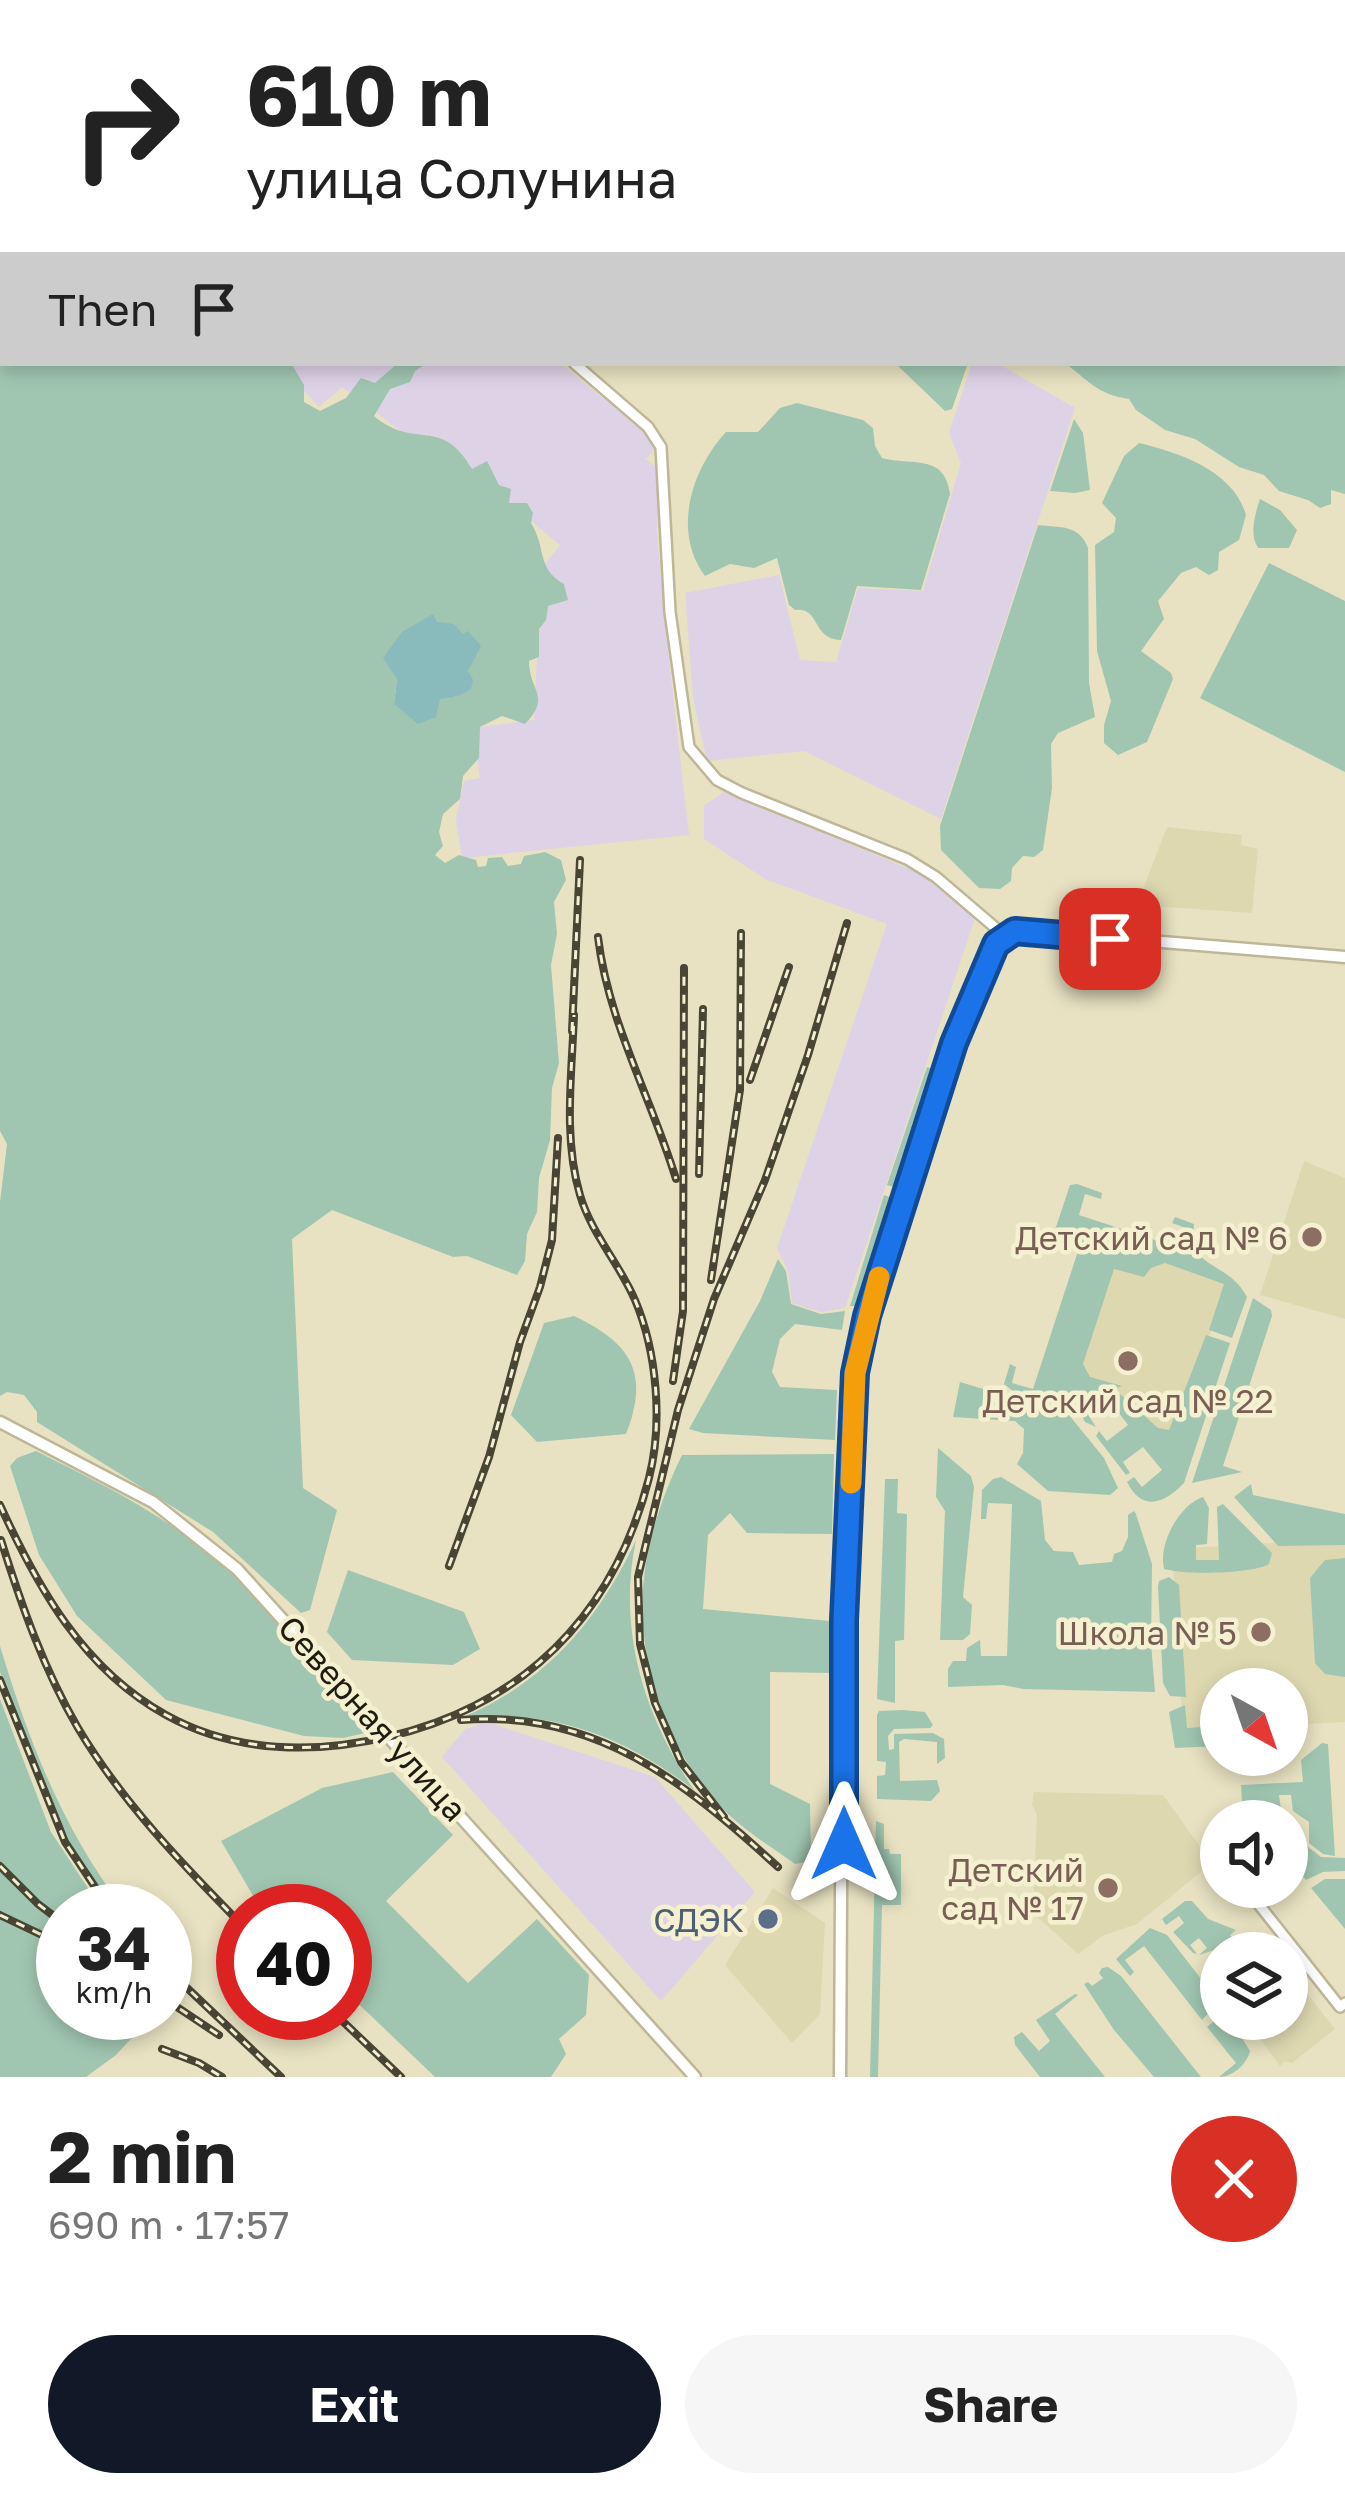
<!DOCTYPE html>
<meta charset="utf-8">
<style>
body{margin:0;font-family:"Golos Text",sans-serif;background:#f6f6f6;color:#222;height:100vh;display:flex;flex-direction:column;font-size:45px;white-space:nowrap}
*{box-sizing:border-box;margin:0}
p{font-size:39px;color:#767676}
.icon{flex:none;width:66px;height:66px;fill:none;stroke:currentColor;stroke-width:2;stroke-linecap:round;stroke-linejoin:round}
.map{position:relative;height:2077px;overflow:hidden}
.side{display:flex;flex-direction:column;background:#fff;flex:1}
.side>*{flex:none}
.top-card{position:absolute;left:0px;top:0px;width:1347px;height:366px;box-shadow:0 6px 18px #0003;background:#fff;color:#222;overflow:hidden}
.needle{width:78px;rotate:140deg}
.buttons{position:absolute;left:1200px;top:1668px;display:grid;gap:24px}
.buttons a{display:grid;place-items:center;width:108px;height:108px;border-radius:50%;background:#fff;box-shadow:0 6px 18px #0003;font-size:60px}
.speed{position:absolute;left:36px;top:1884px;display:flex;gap:24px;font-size:60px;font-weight:700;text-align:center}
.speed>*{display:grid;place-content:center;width:156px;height:156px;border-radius:50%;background:#fff;box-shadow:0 6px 18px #0003;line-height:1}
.speed small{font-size:30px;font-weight:400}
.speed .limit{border:18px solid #d22;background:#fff;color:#111}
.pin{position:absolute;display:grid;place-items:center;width:102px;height:102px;color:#fff;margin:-51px;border-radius:24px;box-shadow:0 6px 18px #0006}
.me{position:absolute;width:132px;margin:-66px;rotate:0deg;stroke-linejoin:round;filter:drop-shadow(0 0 9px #0008)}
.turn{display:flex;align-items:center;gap:42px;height:252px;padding:0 48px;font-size:54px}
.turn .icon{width:156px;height:156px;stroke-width:2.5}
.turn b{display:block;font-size:84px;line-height:102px}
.then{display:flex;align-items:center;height:114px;padding:0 48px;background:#0003;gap:24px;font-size:45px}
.round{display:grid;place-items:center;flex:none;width:126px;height:126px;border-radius:63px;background:#f6f6f6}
.headline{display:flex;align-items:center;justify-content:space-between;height:204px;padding:0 48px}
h1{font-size:72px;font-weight:700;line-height:90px}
.button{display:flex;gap:24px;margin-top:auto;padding:24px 48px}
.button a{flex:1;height:138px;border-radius:72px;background:#111827;color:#fff;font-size:48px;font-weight:700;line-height:138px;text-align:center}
.button a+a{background:#f6f6f6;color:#222}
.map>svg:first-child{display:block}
</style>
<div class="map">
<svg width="1345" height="2077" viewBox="0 0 1345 2077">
<rect width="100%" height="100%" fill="#e8e2c2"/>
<g fill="#ded8b1">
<path d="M1167 827 1242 835 1241 845 1258 849 1252 913 1137 905Z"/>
<path d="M1304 1161 1345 1178V1319L1260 1295Z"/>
<path d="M1098 1237 1232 1277 1172 1434 1155 1432 1110 1388 1074 1402Z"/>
<path d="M1345 1538V1722L1287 1725V1689H1221V1729L1183 1731 1172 1549Z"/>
<path d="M1034 1792 1163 1795 1212 1863 1137 1924 1104 1935 1078 1954 1033 1913 1037 1814 1032 1805Z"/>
<path d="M773 1888 825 1923 820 2014 792 2043 725 1965Z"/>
<path d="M1287 1968 1335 2029 1292 2063 1285 2061 1280 2066 1245 2019H1287Z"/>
</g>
<g fill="#ded2e7">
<path d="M285 363H560L644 431 656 447 646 459 660 470 657 532 664 616 689 835 462 858 456 820 464 781 480 778 473 728 534 720 541 569 560 545 426 434 417 443 342 387 319 407 281 367Z"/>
<path d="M972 363H997L1075 408 941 819 804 751 707 761 693 698 685 593 779 575 800 660 836 662 858 588 923 591 961 463 949 433Z"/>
<path d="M724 792 924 875 952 894 975 918 845 1308 821 1312 792 1303 788 1271 777 1248 887 924 765 879 704 839V806Z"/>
<path d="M487 1722 655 1777 755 1892 661 2001 442 1757 465 1729Z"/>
</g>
<g fill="#a0c6b1" fill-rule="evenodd">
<path d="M283 0H1089L284 3Z"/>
<path d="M1314 0H1345V494L1331 490V504L1320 508 1308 500 1279 491 1264 475 1239 467 1195 439 1165 430 1136 410 1129 399C1096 394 1088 380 1065 363H1344V3H1303Z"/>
<path d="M0 258 3 363H291L304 385V402L320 411 346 398 361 378 375 383 398 363H427L415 371 410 382 390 389 374 416C415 451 441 415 472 469L487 461 499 485 511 489 509 503H527L533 513 531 523C547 549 536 568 564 584L568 600 548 606 546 620 539 629V657L529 661C529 691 552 696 525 724L502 716 480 727 479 758 463 776 460 799 443 814 439 832 443 846 435 855 445 863 459 855 476 860 478 867 486 866 488 858 502 857 508 866 521 864 524 856 545 852 561 860 566 880 554 902 557 934 551 965 559 1063 552 1088 550 1140 539 1178 537 1212 527 1234 525 1261 517 1275 467 1256 453 1257 332 1210 292 1239 303 1488 337 1510 310 1610 301 1613 213 1532 37 1422V1412L24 1395 7 1392 0 1396V1202L7 1144 0 1131ZM463 634 475 655 468 671 470 684 459 696 394 704 397 679 389 665 391 653Z"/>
<path d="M883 363H968L952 409 945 411 896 364Z"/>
<path d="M797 403 863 420 873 428 875 446 882 458C912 466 945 453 950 494L921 590 857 586 841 640C811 639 821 607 795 610L789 605 777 558 754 568 730 564 705 576C672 532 691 470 726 432H758L780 408Z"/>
<path d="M1074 419 1083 433 1090 490 1075 493 1050 491Z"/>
<path d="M1139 443C1178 452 1234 471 1246 515L1239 540 1219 552 1218 570 1209 575 1196 567 1181 573 1158 601 1164 619 1141 651 1171 673 1173 679 1147 742 1118 755 1104 743V725L1111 701 1097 651 1095 545 1114 532 1116 518 1102 503 1124 456Z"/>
<path d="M1260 499 1280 510 1297 530 1289 548H1258C1249 534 1255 514 1260 499Z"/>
<path d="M1038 525C1061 528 1079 524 1088 548L1089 683 1095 717 1058 733 1051 744 1052 788 1043 850 1034 857 1023 856 1012 868 1011 881 1000 889 979 888 941 850 940 826Z"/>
<path d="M1269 563 1345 601V772L1200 698Z"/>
<path d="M927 1067 943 1072 904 1190 887 1185Z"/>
<path d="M1077 1184 1102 1193 1101 1199 1085 1194 1079 1215 1179 1248 1186 1228 1172 1223 1175 1217 1194 1224 1192 1247C1210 1271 1232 1269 1247 1297L1232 1338 1209 1330 1224 1284 1165 1263 1151 1268 1144 1277 1114 1269 1083 1364 1090 1377 1122 1386 1067 1408 1013 1391 1004 1384 1010 1364 1016 1367 1012 1383 1033 1389 1079 1248 1058 1241 1055 1247 1050 1245 1070 1185Z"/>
<path d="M884 1195 898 1200 866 1306H850Z"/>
<path d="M778 1259 786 1271 791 1304 821 1314 845 1311 842 1330 795 1324 780 1339 772 1372 780 1387 837 1390 835 1440 703 1433 689 1429 760 1301Z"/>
<path d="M1253 1298 1271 1310 1272 1316 1223 1466 1242 1472 1192 1483Z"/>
<path d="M574 1316C631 1343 650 1373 626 1434L537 1442 511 1415 544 1323Z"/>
<path d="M1206 1335 1230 1343 1184 1483C1164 1504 1142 1512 1127 1482L1134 1477 1142 1487 1162 1470 1143 1447 1123 1462 1130 1473 1126 1475 1096 1436 1099 1431 1107 1441 1128 1425 1110 1401 1089 1416 1096 1427 1085 1422 1079 1410 1119 1393 1158 1428 1169 1430Z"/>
<path d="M960 1382 1069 1415 1104 1458 1118 1488 1110 1495 1048 1491 1017 1464 1023 1453 1024 1429 1015 1421 953 1417Z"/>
<path d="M938 1448 971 1476 974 1487 963 1597 972 1605 970 1634 963 1640H940L945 1511 936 1497Z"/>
<path d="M36 1451C94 1480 154 1509 204 1550 270 1602 323 1668 379 1730L343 1738 304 1736 166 1700 77 1616 39 1555 10 1466 17 1458Z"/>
<path d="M834 1454 832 1534 747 1533 730 1513 708 1535 703 1609 830 1621V1673L770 1672V1784L810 1804 811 1861 795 1864C773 1848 748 1833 728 1814 669 1758 634 1659 644 1578 648 1537 664 1492 682 1455Z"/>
<path d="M1001 1477 1041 1501 1045 1540 1054 1551 1073 1552 1079 1565 1112 1562 1114 1554 1122 1551 1128 1537V1515L1134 1511 1136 1514 1152 1564 1151 1643 1155 1692 1023 1689 1003 1685 948 1687V1669L953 1661H966L967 1648 980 1640 981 1656H1007L1012 1504 988 1503 986 1519H981L982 1490 993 1479Z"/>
<path d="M885 1479H898L897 1513 907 1514 904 1640 895 1641V1703L877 1699Z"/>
<path d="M1251 1484 1253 1495 1345 1514V1545L1278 1546 1234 1497Z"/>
<path d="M1203 1497 1209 1508 1207 1544 1196 1545V1560H1219L1217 1507 1223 1504 1272 1553 1269 1564C1253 1574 1183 1575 1164 1569 1158 1544 1179 1505 1203 1497Z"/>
<path d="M636 1540C617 1630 644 1715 694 1790 620 1734 555 1710 461 1718 545 1683 598 1621 636 1540Z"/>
<path d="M1345 1558V1677L1325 1674 1315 1663 1310 1578 1325 1560Z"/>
<path d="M348 1570 464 1612 480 1649 453 1665 352 1660 327 1632Z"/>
<path d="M1169 1577 1179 1585 1186 1697 1170 1696 1163 1683 1158 1587 1159 1581Z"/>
<path d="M0 1646C29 1742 63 1830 125 1911H115L67 1841 0 1672Z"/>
<path d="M0 1699 51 1832 103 1911H63V2013H155L116 2055 86 2077H0Z"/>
<path d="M1185 1705 1187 1728 1221 1726V1746L1175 1748 1169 1712Z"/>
<path d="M903 1710 925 1712 933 1725 930 1728 894 1729 888 1736 889 1750 894 1749V1734L933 1733 944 1739 945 1758 937 1764V1742L904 1739 899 1742 900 1781 937 1780 940 1791 931 1801 877 1799V1776L885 1775 886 1762 877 1761V1715L879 1711Z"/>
<path d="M1322 1743 1328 1744 1335 1856 1323 1854 1309 1843V1822L1293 1811 1291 1795H1279L1282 1816 1277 1821H1258L1242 1803 1241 1785 1303 1782 1301 1760Z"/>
<path d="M393 1772 453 1835 386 1901 468 1983 537 1919 589 1975 586 2015 559 2039 566 2054 551 2077H435L345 1991V1911H262L221 1841 322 1788Z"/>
<path d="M876 1821 884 1824V1849H889L890 1854H901V1905H882L878 2077H870Z"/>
<path d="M1303 1843 1321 1857 1345 1858V1871L1323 1872 1306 1880 1290 1860 1294 1848Z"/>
<path d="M1325 1879H1345V1929L1311 1888Z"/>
<path d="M1185 1901H1192L1208 1919 1236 1930 1230 1935 1236 1943 1199 1955 1207 1948 1199 1938 1190 1945 1197 1954 1193 1953 1173 1932 1184 1923 1179 1916 1166 1925 1162 1919Z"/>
<path d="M1150 1928 1167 1935 1219 2002 1202 2020 1144 1946 1125 1960 1134 1972 1130 1976 1116 1959Z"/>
<path d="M1108 1967 1121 1976 1201 2077H1154L1114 2030 1084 1984 1088 1982 1092 1986 1103 1978 1099 1973 1102 1968Z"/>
<path d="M1075 1994 1078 1995 1055 2014 1105 2077H1040L1015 2045 1014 2037 1022 2032 1039 2051 1050 2041 1036 2020Z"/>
<path d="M1221 2015V2019H1230L1250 2051C1247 2064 1233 2077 1219 2077L1236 2063 1207 2027Z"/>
</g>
<path fill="#89babc" d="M433 614 437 622 454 624 463 634 468 631 481 646 468 671 473 680 471 689 459 696 440 699 436 717 418 724 394 704 397 679 383 658 402 632Z"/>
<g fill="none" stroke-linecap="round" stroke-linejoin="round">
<path stroke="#89babc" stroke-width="3" d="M601 3 602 0"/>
<defs>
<g id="minor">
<path d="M2 0 6 3"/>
<path d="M0 229 3 230"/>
<path d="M574 363 648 427 661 447 670 612 689 747 717 780 742 793 907 859 936 877 1005 936"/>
<path d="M1245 1887 1340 2007 1345 2003"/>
</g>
<g id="tertiary">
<path d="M0 1422 153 1502 237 1569 695 2077"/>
<path d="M840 2077 842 1717 855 1373 867 1316 897 1217 954 1043 987 959 1005 936 1028 931 1345 957"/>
</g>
</defs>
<use href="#minor" stroke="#bdb798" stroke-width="14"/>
<use href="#tertiary" stroke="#bdb798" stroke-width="15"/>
<use href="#minor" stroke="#fff" stroke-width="9"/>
<use href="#tertiary" stroke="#fff" stroke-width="10"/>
<defs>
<g id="rail">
<path d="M598 937C608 1022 651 1097 676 1179"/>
<path d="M572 1031 580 860"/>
<path d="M750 1080 789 967"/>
<path d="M699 1174 703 1009"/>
<path d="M711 1280 740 1090 741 933"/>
<path d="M673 1381 683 1311 684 968"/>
<path d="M0 1505C38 1588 83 1669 166 1715 220 1745 281 1752 342 1745 499 1725 609 1634 649 1478 663 1423 657 1352 635 1300 619 1263 591 1233 580 1195 563 1138 572 1073 574 1015"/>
<path d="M1 1540C21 1604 44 1670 78 1728 122 1802 183 1865 243 1926"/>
<path d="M449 1566 489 1457 520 1342 540 1287 552 1240 558 1138"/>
<path d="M0 1680 65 1842 111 1911"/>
<path d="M461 1720C595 1709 685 1782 778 1867"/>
<path d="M724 1817 681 1762 655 1703 640 1644 638 1577 678 1410 714 1299 765 1180 808 1055 847 923"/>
<path d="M0 1866 38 1904 63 1923"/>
<path d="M0 1915 63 1945"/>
<path d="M165 1967 281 2077"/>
<path d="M165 1999 219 2035"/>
<path d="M334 2013 401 2077"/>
<path d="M162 2049 199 2063 222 2077"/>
</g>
</defs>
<use href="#rail" stroke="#484535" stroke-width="8"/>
<use href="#rail" stroke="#f5f0cf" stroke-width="3" stroke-dasharray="9" stroke-linecap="butt"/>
</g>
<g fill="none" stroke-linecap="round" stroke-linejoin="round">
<defs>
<path id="route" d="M844 1844V1620L855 1373 867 1316 954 1043 996 944 1015 931 1110 939"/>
</defs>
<use href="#route" stroke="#114b97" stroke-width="30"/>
<use href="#route" stroke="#1a73e8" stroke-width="21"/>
<path stroke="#f59e0b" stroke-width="21" d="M851 1483 855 1373 879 1277"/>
</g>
<g fill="#8d6e63" stroke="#f5f0cf" stroke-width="4.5">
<circle cx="1312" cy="1237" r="12"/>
<circle cx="1128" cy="1361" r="12"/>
<circle cx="1261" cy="1632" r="12"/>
<circle cx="1108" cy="1888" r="12"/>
</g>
<circle fill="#5c6f8a" stroke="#f5f0cf" stroke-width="4.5" cx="768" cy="1919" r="12"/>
<g text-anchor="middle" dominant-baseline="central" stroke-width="9" stroke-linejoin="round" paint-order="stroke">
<g font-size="33" fill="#785e54" stroke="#f5f0cf" text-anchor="end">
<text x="1288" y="1237">Детский сад № 6</text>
<text x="1128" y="1400" text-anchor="middle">Детский сад № 22</text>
<text x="1237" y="1632">Школа № 5</text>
<text x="1084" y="1869">Детский<tspan x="1084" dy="38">сад № 17</tspan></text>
</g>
<g font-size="33" fill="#1e1c10" stroke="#f5f0cf">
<text transform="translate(373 1718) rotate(48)">Северная улица</text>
</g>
<g font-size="33" fill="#4e5e75" stroke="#f5f0cf" text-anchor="end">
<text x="744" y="1919">СДЭК</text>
</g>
</g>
</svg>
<div class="buttons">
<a><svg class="needle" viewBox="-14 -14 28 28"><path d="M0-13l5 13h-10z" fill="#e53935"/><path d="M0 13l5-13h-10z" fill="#767676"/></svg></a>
<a><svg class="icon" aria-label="sound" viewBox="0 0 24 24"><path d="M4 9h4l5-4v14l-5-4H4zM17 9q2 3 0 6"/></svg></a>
<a><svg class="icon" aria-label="layers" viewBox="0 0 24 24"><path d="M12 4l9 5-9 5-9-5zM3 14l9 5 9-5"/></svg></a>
</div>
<div class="speed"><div>34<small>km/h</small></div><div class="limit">40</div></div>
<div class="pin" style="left:1110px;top:939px;background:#d93025"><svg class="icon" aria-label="arrive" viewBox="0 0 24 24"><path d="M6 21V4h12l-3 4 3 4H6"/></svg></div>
<svg class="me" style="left:844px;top:1844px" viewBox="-20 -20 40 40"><path d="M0-17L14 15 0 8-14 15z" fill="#1a73e8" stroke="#fff" stroke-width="4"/></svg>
<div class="top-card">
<div class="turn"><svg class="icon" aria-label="right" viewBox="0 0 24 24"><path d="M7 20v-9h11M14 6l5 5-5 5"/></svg><div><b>610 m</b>улица Солунина</div></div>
<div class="then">Then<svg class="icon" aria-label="arrive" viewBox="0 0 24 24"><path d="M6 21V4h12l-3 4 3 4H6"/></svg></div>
</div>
</div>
<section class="side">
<div class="headline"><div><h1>2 min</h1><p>690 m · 17:57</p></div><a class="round" style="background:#d93025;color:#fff"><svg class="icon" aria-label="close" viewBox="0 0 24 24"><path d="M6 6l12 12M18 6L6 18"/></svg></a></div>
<div class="button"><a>Exit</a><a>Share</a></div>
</section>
